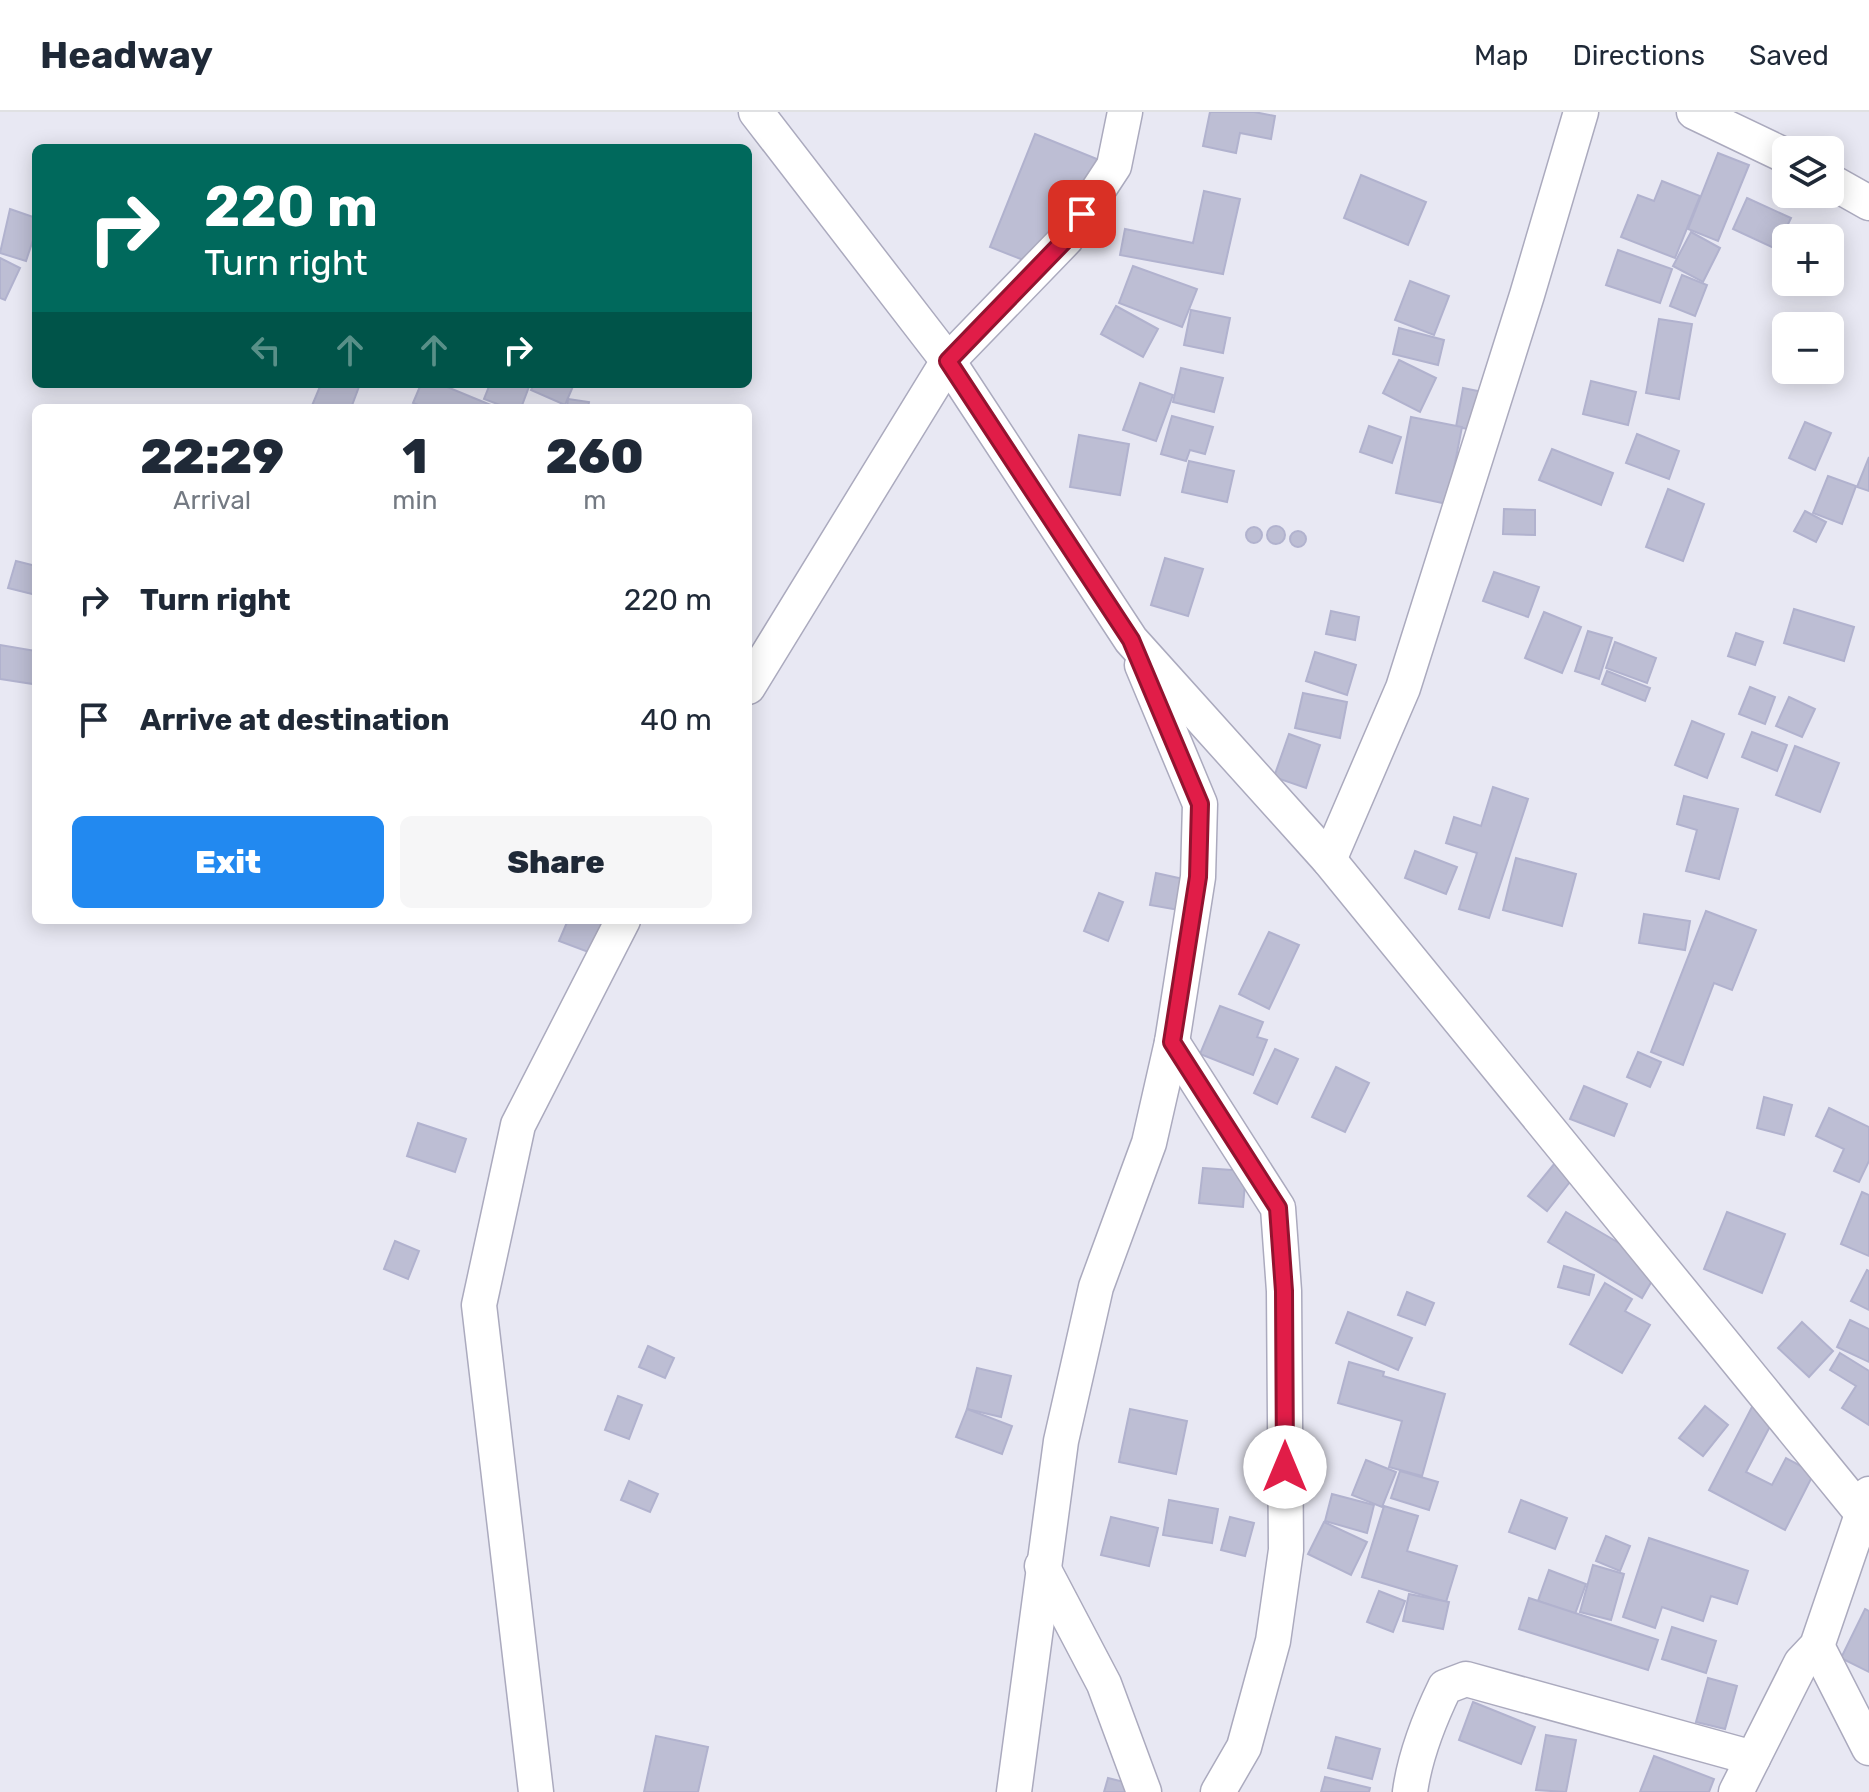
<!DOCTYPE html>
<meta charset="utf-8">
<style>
body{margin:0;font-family:Rubik,sans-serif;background:#f6f6f7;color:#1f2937;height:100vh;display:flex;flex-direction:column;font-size:30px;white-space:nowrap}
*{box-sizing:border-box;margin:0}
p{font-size:26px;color:#747a83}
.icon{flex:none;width:44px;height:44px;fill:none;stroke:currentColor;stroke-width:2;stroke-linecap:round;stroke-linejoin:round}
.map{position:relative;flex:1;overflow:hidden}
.sheet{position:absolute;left:32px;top:292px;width:720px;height:520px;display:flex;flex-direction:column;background:#fff;border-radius:12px;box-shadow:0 4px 20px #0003}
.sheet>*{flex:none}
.banner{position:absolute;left:32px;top:32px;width:720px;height:244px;border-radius:12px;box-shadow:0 4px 20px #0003;background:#00695c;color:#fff;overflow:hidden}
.controls{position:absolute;left:1772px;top:24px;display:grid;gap:16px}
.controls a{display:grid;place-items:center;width:72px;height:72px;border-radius:12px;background:#fff;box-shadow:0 4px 20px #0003;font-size:40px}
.pin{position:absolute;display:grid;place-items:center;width:68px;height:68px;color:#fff;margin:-34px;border-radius:16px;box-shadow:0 4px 12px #0006}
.me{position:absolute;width:88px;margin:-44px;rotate:0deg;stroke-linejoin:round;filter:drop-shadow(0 0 6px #0008)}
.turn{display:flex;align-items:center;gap:28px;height:168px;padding:0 40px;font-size:36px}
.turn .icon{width:104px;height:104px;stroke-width:2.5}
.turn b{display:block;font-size:56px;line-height:68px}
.lanes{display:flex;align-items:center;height:76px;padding:0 40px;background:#0003;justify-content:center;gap:40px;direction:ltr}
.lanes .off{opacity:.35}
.eta{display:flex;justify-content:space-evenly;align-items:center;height:136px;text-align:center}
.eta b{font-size:48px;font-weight:800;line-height:56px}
.primary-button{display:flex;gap:16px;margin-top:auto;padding:16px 40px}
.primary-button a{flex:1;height:92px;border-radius:12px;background:#2289f0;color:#fff;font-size:32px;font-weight:800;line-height:92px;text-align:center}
.primary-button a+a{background:#f6f6f7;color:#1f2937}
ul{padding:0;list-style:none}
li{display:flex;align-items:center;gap:24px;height:120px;padding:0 40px}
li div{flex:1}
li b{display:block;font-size:30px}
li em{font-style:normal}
header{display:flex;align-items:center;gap:48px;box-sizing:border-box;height:112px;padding:0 40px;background:#fff;border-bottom:2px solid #e0e1e3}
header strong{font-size:38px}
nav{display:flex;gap:44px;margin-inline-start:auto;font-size:28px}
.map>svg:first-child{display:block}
</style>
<header>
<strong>Headway</strong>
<nav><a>Map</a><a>Directions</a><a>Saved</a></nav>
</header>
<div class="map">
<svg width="1869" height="1680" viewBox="0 0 1869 1680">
<rect width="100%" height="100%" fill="#e8e8f3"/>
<g fill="#bdbed4" stroke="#b1b2ce" stroke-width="2">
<path d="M1210 0H1254L1275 4 1271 27 1240 21 1236 41 1203 34Z"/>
<path d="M1035 22 1097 47 1083 82 1066 75 1036 153 990 135Z"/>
<path d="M1718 41 1749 53 1718 129 1688 117Z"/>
<path d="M1361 63 1426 90 1408 133 1344 106Z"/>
<path d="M1662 69 1700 84 1675 146 1621 125 1638 83 1654 89Z"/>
<path d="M1204 79 1240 87 1223 162 1120 143 1125 117 1193 131Z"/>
<path d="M1747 86 1791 106 1776 137 1733 117Z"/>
<path d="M10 97 36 106V119L26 149 0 141Z"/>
<path d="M1691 120 1720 136 1703 170 1673 154Z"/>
<path d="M1618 138 1672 157 1660 191 1606 173Z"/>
<path d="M0 146 20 156 5 188 0 186Z"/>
<path d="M1133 154 1197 177 1182 215 1119 191Z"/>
<path d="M1682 163 1707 173 1695 204 1670 194Z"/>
<path d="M1410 169 1449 184 1434 223 1395 208Z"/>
<path d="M1116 194 1158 217 1143 245 1101 222Z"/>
<path d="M1191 198 1230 206 1223 241 1184 233Z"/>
<path d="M1659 207 1692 212 1679 287 1646 281Z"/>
<path d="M1399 216 1444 228 1438 253 1393 242Z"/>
<path d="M1399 248 1436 266 1420 300 1383 281Z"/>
<path d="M1181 256 1223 266 1214 300 1173 290Z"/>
<path d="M1591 269 1636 280 1628 313 1583 302Z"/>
<path d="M1140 271 1173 283 1156 329 1123 318Z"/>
<path d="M321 272H360L351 296H311Z"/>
<path d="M421 272H440L498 296H426L413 291Z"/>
<path d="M490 272H530L521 296H508L484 287Z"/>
<path d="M534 272H574L565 293 531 278Z"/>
<path d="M1463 276 1488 281 1481 319 1456 315Z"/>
<path d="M568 287 589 290 588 296H567Z"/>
<path d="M1172 304 1213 315 1205 342 1190 338 1186 349 1161 342Z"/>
<path d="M1411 305 1462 315 1447 392 1396 381Z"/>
<path d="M1805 310 1831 321 1815 358 1789 346Z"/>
<path d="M1369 314 1401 325 1392 351 1360 340Z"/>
<path d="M1637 322 1679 339 1669 367 1626 351Z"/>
<path d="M1079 323 1129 332 1120 383 1070 375Z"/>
<path d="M1552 337 1613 361 1601 393 1539 368Z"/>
<path d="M1869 345V379L1857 375Z"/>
<path d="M1189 349 1234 359 1227 390 1182 380Z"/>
<path d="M1828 364 1856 374 1842 412 1813 401Z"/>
<path d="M1668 377 1704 392 1683 449 1646 435Z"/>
<path d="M1504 397 1535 398V423L1503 422Z"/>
<path d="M1805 399 1826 410 1816 430 1794 419Z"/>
<circle cx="1276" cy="423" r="9"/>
<circle cx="1254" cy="423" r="8"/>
<circle cx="1298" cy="427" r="8"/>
<path d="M1165 446 1203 457 1188 504 1151 493Z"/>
<path d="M16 449 36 454V483L8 476Z"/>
<path d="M1494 460 1539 475 1528 505 1483 489Z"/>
<path d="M1794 497 1854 515 1844 549 1784 531Z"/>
<path d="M1331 499 1359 505 1355 528 1326 522Z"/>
<path d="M1544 500 1581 515 1562 561 1525 546Z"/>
<path d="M1588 519 1612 526 1599 567 1575 559Z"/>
<path d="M1736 521 1763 530 1755 553 1728 544Z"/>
<path d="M1615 530 1656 546 1647 571 1606 556Z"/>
<path d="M0 533 36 539 33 572 0 567Z"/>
<path d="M1315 540 1356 553 1347 583 1306 569Z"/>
<path d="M1607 559 1650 576 1645 589 1602 572Z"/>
<path d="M1750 575 1775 585 1765 612 1739 602Z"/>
<path d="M1303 581 1347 590 1340 626 1295 616Z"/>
<path d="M1789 585 1815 597 1802 625 1776 614Z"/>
<path d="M1692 609 1724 622 1707 666 1675 653Z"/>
<path d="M1752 620 1787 633 1777 659 1742 645Z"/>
<path d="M1289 622 1320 633 1306 676 1274 665Z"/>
<path d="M1795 634 1839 651 1820 700 1776 683Z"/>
<path d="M1493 675 1528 687 1489 806 1459 797 1477 741 1446 731 1454 705 1481 714Z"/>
<path d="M1684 684 1738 697 1719 767 1686 759 1697 718 1677 712Z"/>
<path d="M1415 739 1457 755 1446 782 1405 766Z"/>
<path d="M1516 746 1576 762 1562 814 1503 798Z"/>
<path d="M1156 761 1197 770 1191 800 1150 793Z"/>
<path d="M1099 781 1123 790 1108 829 1084 819Z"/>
<path d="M1706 799 1756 818 1732 878 1714 871 1683 953 1651 940Z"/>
<path d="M1644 802 1690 809 1685 838 1639 831Z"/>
<path d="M568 808H591L610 815 599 844 559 829Z"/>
<path d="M1269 820 1299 833 1269 897 1239 882Z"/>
<path d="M1220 894 1263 910 1257 925 1267 928 1253 963 1200 942Z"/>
<path d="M1275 937 1298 947 1277 992 1254 981Z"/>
<path d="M1638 940 1661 950 1650 975 1627 965Z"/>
<path d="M1336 955 1369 971 1345 1020 1312 1005Z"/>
<path d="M1584 974 1627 992 1614 1024 1570 1007Z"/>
<path d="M1764 985 1792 993 1784 1023 1757 1016Z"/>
<path d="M1829 996 1869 1015V1049L1859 1070 1834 1059 1844 1037 1816 1024Z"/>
<path d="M418 1011 466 1027 455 1060 407 1044Z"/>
<path d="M1555 1051 1573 1066 1547 1099 1528 1084Z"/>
<path d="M1203 1056 1246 1059 1243 1095 1199 1091Z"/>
<path d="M1862 1080 1869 1083V1144L1841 1132Z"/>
<path d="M1566 1100 1660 1155 1642 1186 1548 1130Z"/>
<path d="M1727 1100 1785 1122 1762 1181 1704 1157Z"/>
<path d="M395 1129 419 1139 408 1167 384 1157Z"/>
<path d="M1564 1154 1594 1163 1589 1183 1558 1175Z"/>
<path d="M1867 1158 1869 1159V1198L1851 1189Z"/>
<path d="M1605 1171 1632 1187 1625 1199 1650 1213 1622 1261 1570 1232Z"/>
<path d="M1407 1180 1434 1191 1425 1213 1398 1203Z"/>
<path d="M1348 1200 1412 1226 1398 1258 1336 1231Z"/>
<path d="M1850 1208 1869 1217V1250L1837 1235Z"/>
<path d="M1802 1210 1833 1239 1809 1265 1778 1236Z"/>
<path d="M648 1234 674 1246 665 1266 639 1255Z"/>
<path d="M1840 1241 1869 1259V1313L1842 1296 1856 1274 1830 1258Z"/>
<path d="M1349 1250 1384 1260 1383 1264 1445 1282 1422 1364 1389 1355 1402 1309 1338 1291Z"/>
<path d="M977 1256 1011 1264 1001 1305 967 1297Z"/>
<path d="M618 1284 642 1293 629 1327 605 1318Z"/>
<path d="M1754 1291 1776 1303 1746 1360 1772 1373 1786 1346 1814 1361 1785 1418 1709 1378Z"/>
<path d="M1705 1294 1728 1313 1703 1344 1679 1326Z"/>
<path d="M967 1297 1012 1314 1002 1342 956 1325Z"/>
<path d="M1130 1297 1187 1309 1176 1362 1119 1350Z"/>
<path d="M1366 1348 1396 1360 1382 1395 1352 1383Z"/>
<path d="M1400 1359 1438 1370 1429 1398 1391 1386Z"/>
<path d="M629 1369 658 1382 650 1400 621 1388Z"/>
<path d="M1332 1382 1374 1393 1367 1421 1325 1409Z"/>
<path d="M1169 1388 1218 1397 1212 1431 1163 1423Z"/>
<path d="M1521 1388 1567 1406 1555 1437 1509 1420Z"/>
<path d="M1384 1394 1418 1404 1407 1439 1457 1454 1446 1490 1362 1465Z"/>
<path d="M1111 1405 1158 1416 1149 1454 1101 1443Z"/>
<path d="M1230 1405 1254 1411 1245 1444 1221 1438Z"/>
<path d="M1324 1410 1367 1430 1351 1463 1308 1442Z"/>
<path d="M1606 1424 1630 1434 1620 1459 1596 1449Z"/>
<path d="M1649 1426 1748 1459 1737 1492 1711 1484 1703 1509 1662 1495 1655 1516 1623 1505Z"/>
<path d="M1593 1453 1624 1462 1611 1508 1580 1500Z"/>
<path d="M1549 1458 1586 1472 1575 1502 1538 1489Z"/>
<path d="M1379 1479 1405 1489 1393 1520 1367 1510Z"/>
<path d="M1409 1482 1449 1490 1443 1517 1403 1509Z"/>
<path d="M1529 1486 1658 1528 1648 1558 1519 1517Z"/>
<path d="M1865 1497 1869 1499V1560L1841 1546Z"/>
<path d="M1672 1515 1716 1529 1706 1561 1662 1547Z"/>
<path d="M1708 1566 1737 1574 1725 1617 1696 1610Z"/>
<path d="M1473 1590 1535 1615 1521 1652 1459 1628Z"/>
<path d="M1546 1623 1576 1628 1566 1680 1536 1678Z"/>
<path d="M656 1624 708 1635 698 1680H644Z"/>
<path d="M1336 1625 1380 1637 1372 1667 1328 1656Z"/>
<path d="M1654 1644 1714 1667 1709 1680H1640Z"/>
<path d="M1325 1665 1370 1676 1369 1680H1321Z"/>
<path d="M1108 1666 1132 1672 1130 1680H1104Z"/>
</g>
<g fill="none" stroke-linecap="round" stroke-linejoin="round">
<defs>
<g id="street">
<path d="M756 0 948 249 1131 528 1329 748 1861 1400 1869 1405"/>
<path d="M1694 0 1786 44"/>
<path d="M1830 69 1869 91"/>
<path d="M748 575 948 249 1066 127 1114 54 1125 0"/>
<path d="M1329 748 1403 576 1527 183 1581 0"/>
<path d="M1172 930 1278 1096 1284 1179 1286 1438 1273 1529 1244 1635 1218 1680"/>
<path d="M1042 1454 1104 1572 1144 1680"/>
<path d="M1817 1534 1869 1636"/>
<path d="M536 1680 479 1193 518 1013 623 808"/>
<path d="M1014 1680 1061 1329 1096 1175 1149 1031 1172 930 1198 765 1200 692 1142 553"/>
<path d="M1410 1680C1415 1643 1429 1608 1445 1575L1466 1567 1753 1646"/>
<path d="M1736 1680 1801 1551 1817 1534 1869 1382"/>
</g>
</defs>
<use href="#street" stroke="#abaabe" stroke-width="37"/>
<use href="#street" stroke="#fff" stroke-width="34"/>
</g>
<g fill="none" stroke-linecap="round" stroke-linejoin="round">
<defs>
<path id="route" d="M1082 102 1066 127 948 249 1131 528 1200 692 1198 765 1172 930 1278 1096 1284 1179 1285 1355"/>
</defs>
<use href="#route" stroke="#92132f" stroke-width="20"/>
<use href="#route" stroke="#e11d48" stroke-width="14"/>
</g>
</svg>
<div class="controls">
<a><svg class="icon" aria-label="layers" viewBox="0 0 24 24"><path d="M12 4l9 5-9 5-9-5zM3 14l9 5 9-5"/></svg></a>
<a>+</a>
<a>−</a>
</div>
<div class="pin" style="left:1082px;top:102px;background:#d93025"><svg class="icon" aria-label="arrive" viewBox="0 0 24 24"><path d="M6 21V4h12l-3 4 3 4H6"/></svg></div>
<svg class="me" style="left:1285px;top:1355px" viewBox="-20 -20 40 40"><circle r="19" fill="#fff"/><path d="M0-13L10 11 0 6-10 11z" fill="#e11d48"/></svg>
<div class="banner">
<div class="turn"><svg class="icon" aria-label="right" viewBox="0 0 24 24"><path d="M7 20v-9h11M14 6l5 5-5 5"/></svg><div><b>220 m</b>Turn right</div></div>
<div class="lanes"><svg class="icon off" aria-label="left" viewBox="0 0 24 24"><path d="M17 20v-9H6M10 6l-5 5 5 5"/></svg><svg class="icon off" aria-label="ahead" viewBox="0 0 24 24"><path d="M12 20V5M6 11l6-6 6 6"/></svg><svg class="icon off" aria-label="ahead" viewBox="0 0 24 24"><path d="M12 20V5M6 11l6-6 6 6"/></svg><svg class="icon" aria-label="right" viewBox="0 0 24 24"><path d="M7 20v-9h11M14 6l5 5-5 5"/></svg></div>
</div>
<section class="sheet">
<div class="eta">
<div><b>22:29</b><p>Arrival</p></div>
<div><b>1</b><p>min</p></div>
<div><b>260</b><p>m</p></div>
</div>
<ul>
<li><svg class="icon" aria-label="right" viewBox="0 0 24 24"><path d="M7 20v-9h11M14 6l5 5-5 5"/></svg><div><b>Turn right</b></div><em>220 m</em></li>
<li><svg class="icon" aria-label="arrive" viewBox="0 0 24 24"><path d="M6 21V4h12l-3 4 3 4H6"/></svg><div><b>Arrive at destination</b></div><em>40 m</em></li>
</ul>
<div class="primary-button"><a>Exit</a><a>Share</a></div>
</section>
</div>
